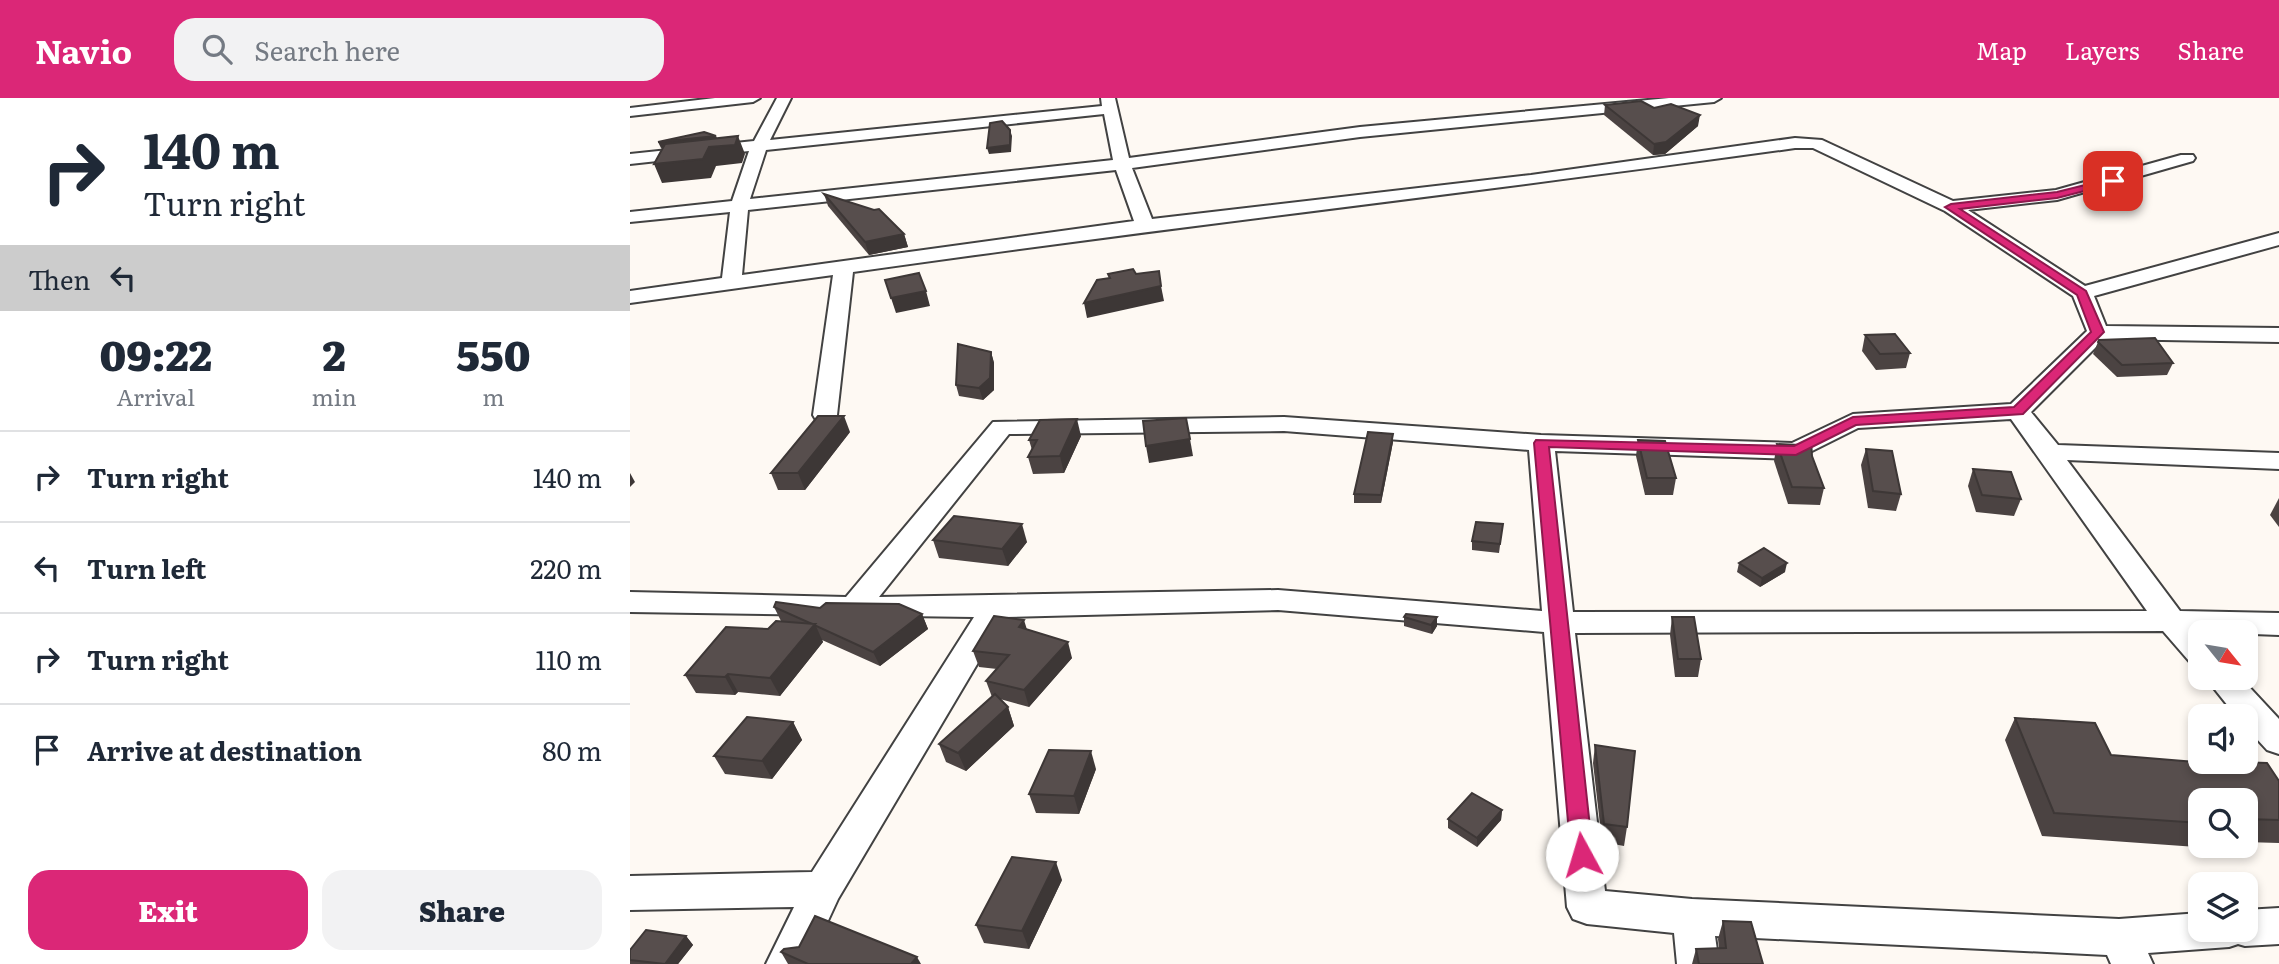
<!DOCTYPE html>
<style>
body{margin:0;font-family:Literata,serif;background:#f2f2f3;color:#1f2937;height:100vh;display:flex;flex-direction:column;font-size:26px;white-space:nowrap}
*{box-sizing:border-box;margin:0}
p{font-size:23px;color:#747a83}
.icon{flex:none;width:38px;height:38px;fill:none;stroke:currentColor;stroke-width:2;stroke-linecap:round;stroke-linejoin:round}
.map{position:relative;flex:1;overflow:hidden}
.side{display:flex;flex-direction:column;background:#fff;width:630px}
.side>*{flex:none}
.guide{background:#fff;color:#1f2937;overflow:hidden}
.needle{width:46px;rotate:120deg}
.fabs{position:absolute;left:1558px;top:522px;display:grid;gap:14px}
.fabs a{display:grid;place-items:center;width:70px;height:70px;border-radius:14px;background:#fff;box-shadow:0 4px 10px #0003;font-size:35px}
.pin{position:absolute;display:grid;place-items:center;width:60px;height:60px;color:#fff;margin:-30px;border-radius:14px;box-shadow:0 4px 10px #0006}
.me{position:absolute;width:77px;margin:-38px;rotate:354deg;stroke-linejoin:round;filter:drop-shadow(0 0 5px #0008)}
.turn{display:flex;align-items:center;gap:24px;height:147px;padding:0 28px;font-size:32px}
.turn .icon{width:91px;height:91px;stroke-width:2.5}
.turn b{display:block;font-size:49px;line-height:60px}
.then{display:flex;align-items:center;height:66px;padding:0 28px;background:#0003;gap:14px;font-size:26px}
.eta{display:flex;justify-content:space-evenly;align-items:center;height:119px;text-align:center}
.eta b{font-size:42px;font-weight:800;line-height:49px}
.primary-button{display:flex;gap:14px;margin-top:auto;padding:14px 28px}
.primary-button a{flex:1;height:80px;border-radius:21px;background:#db2777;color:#fff;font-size:28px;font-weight:800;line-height:80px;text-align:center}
.primary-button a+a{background:#f2f2f3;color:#1f2937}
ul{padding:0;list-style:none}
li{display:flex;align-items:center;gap:21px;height:91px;padding:0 28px;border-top:2px solid #e0e1e3}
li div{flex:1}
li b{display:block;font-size:26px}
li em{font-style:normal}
header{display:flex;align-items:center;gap:42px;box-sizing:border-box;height:98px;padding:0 35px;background:#db2777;color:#fff}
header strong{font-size:33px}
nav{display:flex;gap:38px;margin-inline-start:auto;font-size:24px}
.search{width:490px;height:63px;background:#f2f2f3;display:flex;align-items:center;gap:18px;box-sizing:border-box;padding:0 24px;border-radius:21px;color:#747a83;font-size:26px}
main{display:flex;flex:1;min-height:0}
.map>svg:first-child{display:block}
</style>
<header>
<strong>Navio</strong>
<div class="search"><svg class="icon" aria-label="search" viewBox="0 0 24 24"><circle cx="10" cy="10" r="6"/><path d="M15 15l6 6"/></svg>Search here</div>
<nav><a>Map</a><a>Layers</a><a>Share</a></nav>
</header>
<main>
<section class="side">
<div class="guide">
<div class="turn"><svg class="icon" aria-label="right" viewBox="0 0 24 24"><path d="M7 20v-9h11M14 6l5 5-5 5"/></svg><div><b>140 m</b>Turn right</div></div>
<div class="then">Then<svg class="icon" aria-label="left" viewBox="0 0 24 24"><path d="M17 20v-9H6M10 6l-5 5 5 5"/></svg></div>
</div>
<div class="eta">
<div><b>09:22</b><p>Arrival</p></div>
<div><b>2</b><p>min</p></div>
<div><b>550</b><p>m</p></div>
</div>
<ul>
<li><svg class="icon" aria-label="right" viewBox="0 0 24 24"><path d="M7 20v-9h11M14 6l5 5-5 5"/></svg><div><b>Turn right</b></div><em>140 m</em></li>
<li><svg class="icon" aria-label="left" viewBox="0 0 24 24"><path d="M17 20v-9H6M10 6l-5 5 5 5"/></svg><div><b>Turn left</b></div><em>220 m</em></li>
<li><svg class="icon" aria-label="right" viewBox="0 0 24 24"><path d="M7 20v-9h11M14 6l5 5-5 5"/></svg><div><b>Turn right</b></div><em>110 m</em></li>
<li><svg class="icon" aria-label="arrive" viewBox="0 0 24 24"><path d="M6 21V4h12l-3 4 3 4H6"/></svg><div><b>Arrive at destination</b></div><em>80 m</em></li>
</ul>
<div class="primary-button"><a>Exit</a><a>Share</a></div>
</section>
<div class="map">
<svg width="1649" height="866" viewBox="0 0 1649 866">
<rect width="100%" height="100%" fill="#fef9f3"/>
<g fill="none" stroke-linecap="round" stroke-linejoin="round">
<defs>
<g id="minor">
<path d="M85 0H130L123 4 0 18V10Z"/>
<path d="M147 0H161L140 42 472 8 471 0H485L499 60 730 29 1039 0H1091L1084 4 730 39 502 70 522 121 901 77 1165 40 1192 42 1323 103 1426 92 1551 57H1563L1565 60 1563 63 1427 102 1338 112 1455 188 1649 135V147L1464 198 1476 228 1649 230V244L1474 241 1401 314 1428 347 1649 355V371L1437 362 1550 513 1649 515V537L1570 534V566L1559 563 1533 533 945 535 975 793 1062 801 1489 821 1570 815V831H1615V812L1649 810V846L1615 848 1608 846 1599 849 1518 855 1523 866H1481L1477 857 1085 838 1089 866H1047L1044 835 957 826 943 821 937 809 914 534 648 512 375 519 208 801 178 866H136L164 809 0 812V778L182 774 344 519 0 514V494L216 499 363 324 654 319 911 337 1162 345 1223 316 1381 306 1457 233 1443 198 1315 113 1183 50H1165C852 94 537 129 223 174L207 317 204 322 195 324 186 322 183 317 203 177 0 205V193L92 180 100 114 0 124V114L102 103 119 53 0 66V56L124 43ZM474 16 483 62 120 101 136 52ZM486 72 504 123 112 177 118 112ZM1381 321 1517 513 943 514 925 353 1166 361 1228 330ZM654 333 899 352 912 513 648 492 249 499 379 336Z"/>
<path d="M1575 579H1610L1649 621V656L1637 652 1615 628V618H1606Z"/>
</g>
</defs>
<use href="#minor" stroke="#424242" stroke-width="4"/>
<use href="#minor" fill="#fff" fill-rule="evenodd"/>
</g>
<g fill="#4b4342">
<path d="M975 7 1024 10 1068 28 1035 56 1023 57 974 17Z"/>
<path d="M194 96 274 136 278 149 239 157 198 108Z"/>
<path d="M1235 237 1280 255 1276 270 1246 272 1232 253Z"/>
<path d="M1468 244 1543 265 1537 277 1487 279 1463 256Z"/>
<path d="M361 254 364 265V292L353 302 329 298 326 287Z"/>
<path d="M220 334 175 392H148L141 375Z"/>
<path d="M763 336V344L751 405H724V396Z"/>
<path d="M451 338 434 375 403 376 398 359 402 352 399 342Z"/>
<path d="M1008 342 1046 380 1043 397H1015L1006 358Z"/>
<path d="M1147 346 1182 358 1194 390 1190 407 1158 406 1144 363Z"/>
<path d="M1236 351 1271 396 1266 413 1238 410 1231 367Z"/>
<path d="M1343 371 1391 401 1384 418 1346 414 1338 388Z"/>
<path d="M1649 400V429L1640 417Z"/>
<path d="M873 426 869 455 842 452V443Z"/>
<path d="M303 442 397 444 378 468 309 460Z"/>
<path d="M1109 465 1155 474 1130 489 1107 474Z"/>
<path d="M144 509 190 510 292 516 298 531 250 568 192 542 193 544 150 598 108 594 105 597 66 595 55 577 138 531 151 523Z"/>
<path d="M774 519H807V528L802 536 774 528Z"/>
<path d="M1042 519 1071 561 1068 579H1045L1040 537Z"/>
<path d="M397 532 442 560 399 609 370 601 378 609 384 628 336 673 316 664 309 646 362 599 356 583 367 571 349 569 343 553Z"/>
<path d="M1385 620 1481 657 1576 665 1577 663 1649 683V745L1615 744V702H1570V747H1597L1595 751 1412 738 1375 642Z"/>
<path d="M163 624 172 642 142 681 95 676 84 658Z"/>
<path d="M965 647 997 729 994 748 972 744 963 665Z"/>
<path d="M466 671 449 716 406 715 399 696Z"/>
<path d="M872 712 871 722 847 749 818 730V721Z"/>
<path d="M432 782 399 851 354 845 346 827Z"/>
<path d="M1093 823 1133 866H1062L1066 851 1089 850 1088 841Z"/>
<path d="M56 838 63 847 48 866H0V852Z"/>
<path d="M151 854 291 866H158Z"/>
</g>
<g fill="#3d3736">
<path d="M1070 17 1068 28 1035 56 1023 57 1024 46Z"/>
<path d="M380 32 382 38 381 54 359 56 357 50Z"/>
<path d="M86 38 89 44 31 50 28 44Z"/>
<path d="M108 38 115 56 112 65 86 68 81 80 32 85 24 66Z"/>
<path d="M274 136 278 149 239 157 235 144Z"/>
<path d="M531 188 534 203 457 220 454 205Z"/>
<path d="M296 193 300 208 266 215 261 200Z"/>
<path d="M361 254 364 265V292L353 302 349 290Z"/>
<path d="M214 318 220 334 175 392 168 375Z"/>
<path d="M447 321 451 338 434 375 430 358Z"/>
<path d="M763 336V344L751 405V397Z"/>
<path d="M560 341 563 358 519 365 516 348Z"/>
<path d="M0 375 5 384 0 389Z"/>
<path d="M392 426 397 444 378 468 372 451Z"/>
<path d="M1157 465 1155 474 1130 489 1132 480Z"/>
<path d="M292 516 298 531 250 568 243 554Z"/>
<path d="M807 519V528L802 536 801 527Z"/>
<path d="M394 522 399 538 389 529Z"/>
<path d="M185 526 193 544 150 598 140 580Z"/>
<path d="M438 544 442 560 399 609 394 592Z"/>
<path d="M98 576 108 594 105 597 95 579Z"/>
<path d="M378 609 384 628 336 673 328 655Z"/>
<path d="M163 624 172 642 142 681 132 663Z"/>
<path d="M461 653 466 671 449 716 444 698Z"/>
<path d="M872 712 871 722 847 749V740Z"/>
<path d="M426 764 432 782 399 851 392 833Z"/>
<path d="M56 838 63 847 48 866H35Z"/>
<path d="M287 859 291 866H281Z"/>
</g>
<g fill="#574e4d" stroke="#3d3736" stroke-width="2">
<path d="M1011 3 1024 10 1041 6 1070 17 1036 44 1024 46 975 7Z"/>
<path d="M372 23 380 32V47L357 50 360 25Z"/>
<path d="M74 34 86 38 28 44Z"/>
<path d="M108 38 105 47 79 49 73 61 24 66 35 46Z"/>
<path d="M194 96 244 112 249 111 274 136 235 144Z"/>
<path d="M503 171 506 176 529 173 531 188 454 205 467 182 480 180 478 176Z"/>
<path d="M289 175 296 193 261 200 255 182Z"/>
<path d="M1265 236 1280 255 1250 256 1235 237Z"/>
<path d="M1525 240 1543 265 1492 267 1468 244 1469 242Z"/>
<path d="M328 246 361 254 360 280 349 290 326 287Z"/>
<path d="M188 318H214L168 375H141Z"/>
<path d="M556 320 560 341 516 348 513 323Z"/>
<path d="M447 321 430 358 398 359 407 342H399L410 322Z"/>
<path d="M738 334 763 336 751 397 724 396Z"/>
<path d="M1008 342 1035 343 1046 380H1017Z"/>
<path d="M1181 342 1182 358 1194 390 1162 389 1147 346 1170 347Z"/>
<path d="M1236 351 1262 353 1271 396 1243 393Z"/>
<path d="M1343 371 1381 374 1391 401 1352 397Z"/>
<path d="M324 418 392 426 372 451 303 442Z"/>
<path d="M846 424 873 426 870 446 842 443Z"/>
<path d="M1134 450 1157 465 1132 480 1109 465Z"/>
<path d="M146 504 190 510 196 505 269 506 292 516 243 554 184 527 185 526H182L144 509Z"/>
<path d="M776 516 807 519 801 527 774 519Z"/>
<path d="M364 518 394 522 389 529 438 544 394 592 356 583 379 557 343 553Z"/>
<path d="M1042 519H1064L1071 561H1048Z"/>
<path d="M146 523 185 526 140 580 98 576 95 579 55 577 96 529 138 531Z"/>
<path d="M365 596 378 609 328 655 309 646Z"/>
<path d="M117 619 163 624 132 663 84 658Z"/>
<path d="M1385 620 1465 625 1481 657 1578 665 1577 663 1637 665 1649 683V722L1615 721V702H1570V725L1424 715Z"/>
<path d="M965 647 1005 653 997 729 974 726Z"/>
<path d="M419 652 461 653 444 698 399 696Z"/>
<path d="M842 695 872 712 847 740 818 721Z"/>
<path d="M382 759 426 764 392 833 346 827Z"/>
<path d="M185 818 287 859 281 866H178L151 854 154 851 169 849Z"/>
<path d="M1093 823 1121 824 1133 866H1069L1066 851 1096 850Z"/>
<path d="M16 832 56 838 35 866 0 862V852Z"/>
</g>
<path fill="#db2777" stroke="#8e194d" stroke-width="2" d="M1483 80 1486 81V85L1427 100 1330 111 1456 193 1474 234 1393 316 1226 327 1166 357 919 349 963 757 960 763 952 766 944 763 941 757 904 345 906 342 1164 348 1223 319 1384 309 1461 234 1447 197 1315 109 1321 106 1427 94Z"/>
</svg>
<div class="fabs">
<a><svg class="needle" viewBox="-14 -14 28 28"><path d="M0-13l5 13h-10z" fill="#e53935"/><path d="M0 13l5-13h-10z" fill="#747a83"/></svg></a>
<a><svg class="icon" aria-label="sound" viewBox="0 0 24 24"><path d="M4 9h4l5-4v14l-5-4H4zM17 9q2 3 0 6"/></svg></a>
<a><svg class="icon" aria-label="search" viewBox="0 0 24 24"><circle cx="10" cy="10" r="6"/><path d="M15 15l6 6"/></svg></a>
<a><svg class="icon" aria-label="layers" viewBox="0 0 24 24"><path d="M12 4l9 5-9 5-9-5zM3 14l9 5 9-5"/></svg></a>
</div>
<div class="pin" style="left:1483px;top:83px;background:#d93025"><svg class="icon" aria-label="arrive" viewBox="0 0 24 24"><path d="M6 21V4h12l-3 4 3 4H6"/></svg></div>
<svg class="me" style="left:952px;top:757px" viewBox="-20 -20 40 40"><circle r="19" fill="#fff"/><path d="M0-13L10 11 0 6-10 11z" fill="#db2777"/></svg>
</div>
</main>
